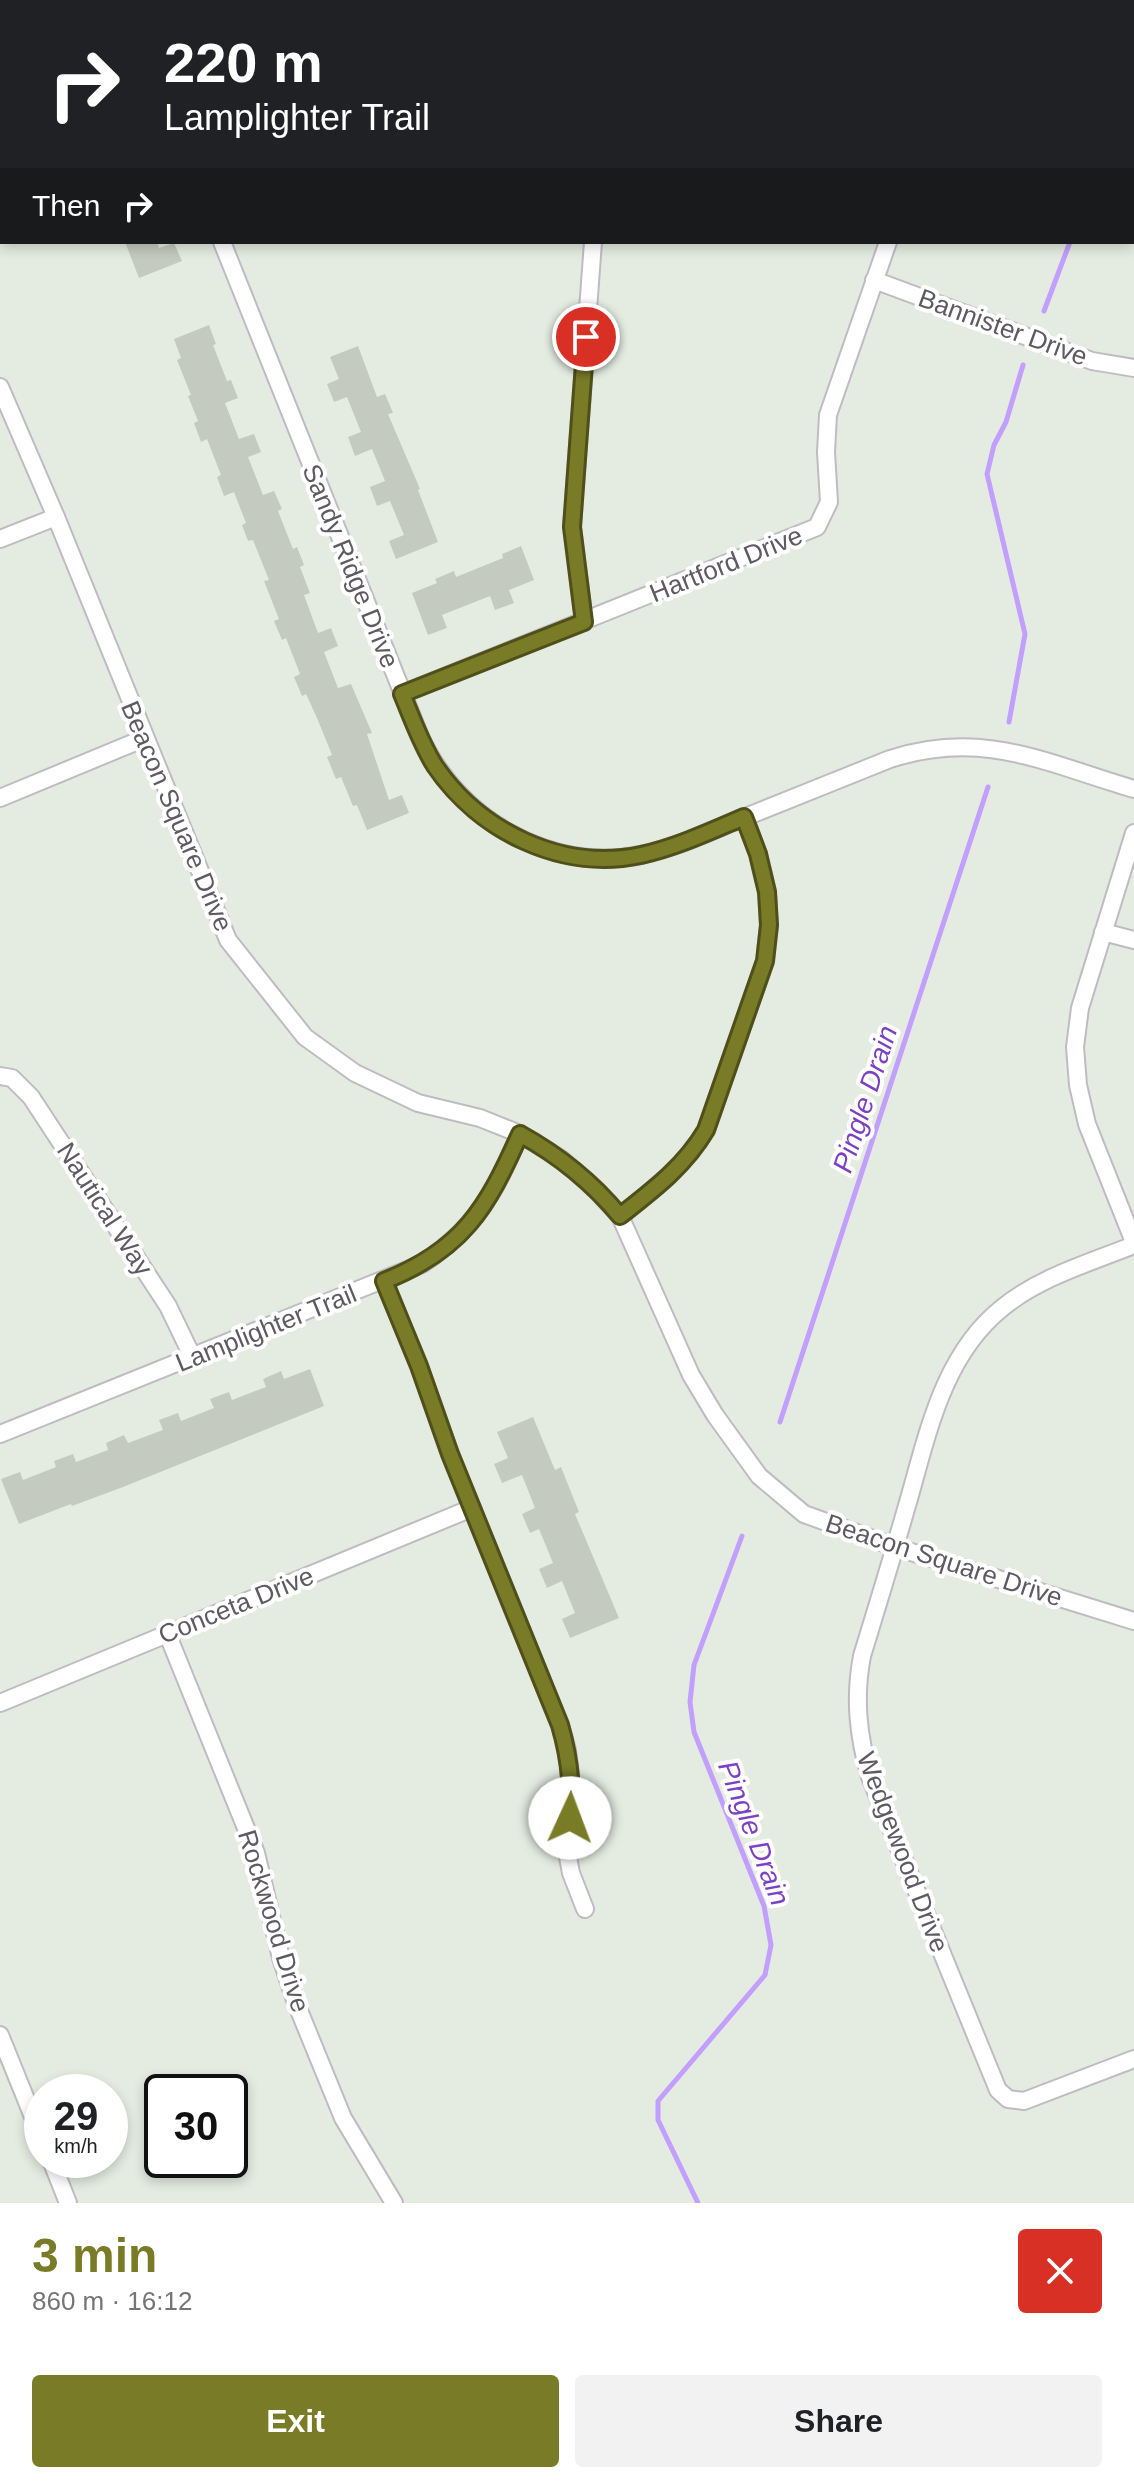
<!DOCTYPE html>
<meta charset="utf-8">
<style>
body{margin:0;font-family:Arial,sans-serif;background:#f2f2f2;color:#202124;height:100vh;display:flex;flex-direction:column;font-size:30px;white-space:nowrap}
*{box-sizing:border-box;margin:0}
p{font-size:26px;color:#757577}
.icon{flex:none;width:44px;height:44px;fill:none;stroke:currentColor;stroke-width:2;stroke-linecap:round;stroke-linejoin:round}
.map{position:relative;height:2203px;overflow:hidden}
.sheet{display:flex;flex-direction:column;background:#fff;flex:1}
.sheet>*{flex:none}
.hud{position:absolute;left:0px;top:0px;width:1134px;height:244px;box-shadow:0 4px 12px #0003;background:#202124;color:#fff;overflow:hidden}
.speed{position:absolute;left:24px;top:2074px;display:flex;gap:16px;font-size:40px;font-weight:700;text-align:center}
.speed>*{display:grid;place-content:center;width:104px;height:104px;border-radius:50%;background:#fff;box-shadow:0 4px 12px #0003;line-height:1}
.speed small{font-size:20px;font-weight:400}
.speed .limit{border:4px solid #111;border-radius:12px;background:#fff;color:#111}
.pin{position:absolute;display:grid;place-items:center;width:68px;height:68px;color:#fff;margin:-34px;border:4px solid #fff;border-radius:50%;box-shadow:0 2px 8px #0007}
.me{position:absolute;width:88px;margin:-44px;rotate:2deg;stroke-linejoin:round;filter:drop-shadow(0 0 6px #0008)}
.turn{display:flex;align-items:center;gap:28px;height:168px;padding:0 32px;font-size:36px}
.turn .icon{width:104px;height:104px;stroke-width:2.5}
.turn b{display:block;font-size:56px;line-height:68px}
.then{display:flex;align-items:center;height:76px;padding:0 32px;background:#0003;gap:16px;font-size:30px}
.round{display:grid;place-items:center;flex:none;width:84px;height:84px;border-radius:8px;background:#f2f2f2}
.summary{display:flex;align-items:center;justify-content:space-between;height:136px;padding:0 32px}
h1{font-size:48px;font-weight:700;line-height:60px;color:#797b27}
.primary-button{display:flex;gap:16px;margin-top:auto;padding:16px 32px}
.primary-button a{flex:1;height:92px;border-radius:8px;background:#797b27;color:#fff;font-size:32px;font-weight:700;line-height:92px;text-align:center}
.primary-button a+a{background:#f2f2f2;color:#202124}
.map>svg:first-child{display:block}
</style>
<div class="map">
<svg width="1134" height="2203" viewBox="0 0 1134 2203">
<rect width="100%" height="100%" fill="#e4ece1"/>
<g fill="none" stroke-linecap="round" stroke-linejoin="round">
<g stroke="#c29eff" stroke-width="5">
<path d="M1132 73 1134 66"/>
<path d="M1044 311 1070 242"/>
<path d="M1009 722 1025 634 987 474 994 445 1006 422 1023 365"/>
<path d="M780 1422 988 787"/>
<path d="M698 2203 658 2120V2101L765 1975 771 1945 764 1906 694 1732 690 1702 694 1665 742 1536"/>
</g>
</g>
<g fill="#c4cabf">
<path d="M125 242H157L159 248 174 243 182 261 139 278Z"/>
<path d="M209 325 216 344 213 345 227 381 231 380 238 398 225 403 239 439 254 434 261 452 248 457 263 495 274 491 282 509 278 511 293 549 297 547 304 565 300 567 310 593 304 595 318 633 331 628 338 646 324 652 338 688 351 684 372 733 367 734 389 800 402 795 409 813 367 830 357 805 353 806 341 777 336 779 327 757 332 755 317 718 306 694 302 696 294 677 300 674 286 638 282 640 274 621 279 619 264 581 269 580 253 540 248 541 242 525 246 523 234 492 224 496 217 477 221 475 207 439 201 442 194 423 198 421 188 396 191 395 177 360 181 358 174 339Z"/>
<path d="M358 346 377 397 385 394 393 413 388 414 420 489 418 490 438 542 396 559 389 541 404 535 390 501 377 506 370 487 385 481 372 449 355 456 348 437 361 432 347 397 334 402 327 384 339 379 330 357Z"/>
<path d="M521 546 534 580 509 590 514 603 495 610 490 596 442 615 447 628 428 635 412 593 437 583 435 579 454 571 456 577 503 558 502 554Z"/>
<path d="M310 1369 324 1406 123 1487 72 1506 71 1504 19 1524 1 1479 20 1472 23 1480 56 1467 54 1461 73 1454 76 1462 108 1450 106 1443 124 1435 128 1443 163 1430 159 1420 178 1413 181 1421 214 1408 210 1399 229 1392 232 1400 266 1387 263 1379 281 1371 284 1379Z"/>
<path d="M533 1417 555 1470 561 1467 579 1512 575 1514 619 1618 570 1638 562 1619 575 1613 562 1581 547 1588 539 1569 553 1563 539 1529 530 1533 522 1514 535 1508 522 1475 502 1483 494 1464 508 1458 497 1432Z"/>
</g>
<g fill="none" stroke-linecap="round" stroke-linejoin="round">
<defs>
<g id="street">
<path d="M124 0V2"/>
<path d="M949 0V2"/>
<path d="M222 242 421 739C460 820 550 873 640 855 676 848 710 831 743 818 792 798 841 779 890 759 984 729 1045 763 1134 789"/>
<path d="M874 280 1092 361 1134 368"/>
<path d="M0 387 56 517 228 940 305 1037 355 1073 418 1103 480 1118 520 1134 561 1159 595 1189 620 1216 691 1375 715 1415 759 1476 804 1514 895 1547 1134 1621"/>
<path d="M0 539 56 517"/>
<path d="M584 622 572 527 593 242"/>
<path d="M402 694 817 527 829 502 826 452 828 415 888 242"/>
<path d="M0 798 145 738"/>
<path d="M1134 833 1080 1008 1075 1047 1078 1085 1087 1124 1134 1242"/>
<path d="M1103 932 1134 940"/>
<path d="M0 1076 12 1078 31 1097 168 1306 193 1358"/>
<path d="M620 1216C653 1190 684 1167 706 1130L765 961 769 925 767 892 758 854 744 817"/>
<path d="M1134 1245C1089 1263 1040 1277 1002 1308 941 1357 927 1438 906 1509 892 1558 877 1607 862 1656 854 1698 858 1736 870 1777L998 2090 1008 2099 1024 2101 1134 2059"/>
<path d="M384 1281 419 1366 450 1454 560 1725 567 1750 572 1792 568 1857 571 1873 585 1909"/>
<path d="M0 1434 422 1264C477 1227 494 1193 520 1134"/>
<path d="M167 1633 256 1853 281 1958 296 2003 343 2118 394 2203"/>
<path d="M0 1703 472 1508"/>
<path d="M0 2035 42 2139"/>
<path d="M51 2160 68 2203"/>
</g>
</defs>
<use href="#street" stroke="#c0bbc3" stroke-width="20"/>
<use href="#street" stroke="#fff" stroke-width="16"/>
</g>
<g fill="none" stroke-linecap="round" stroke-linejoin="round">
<defs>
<path id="route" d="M570 1818C573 1785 569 1756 560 1725L450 1454 419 1366 384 1281C463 1250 487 1208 520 1134 558 1155 592 1182 620 1216 653 1190 684 1167 706 1130L765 961 769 925 767 892 758 854 744 817C711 831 677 847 641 855 562 872 479 831 435 766 421 744 412 718 402 694L584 622 572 527 586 337"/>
</defs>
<use href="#route" stroke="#4f5019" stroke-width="20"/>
<use href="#route" stroke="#797b27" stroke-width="14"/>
</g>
<g text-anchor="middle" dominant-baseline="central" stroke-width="8" stroke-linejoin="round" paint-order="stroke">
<g font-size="26" fill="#5e5962" stroke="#fff">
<text transform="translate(1003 327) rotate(20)">Bannister Drive</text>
<text transform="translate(726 564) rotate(-22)">Hartford Drive</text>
<text transform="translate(351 566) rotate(68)">Sandy Ridge Drive</text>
<text transform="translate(177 816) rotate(67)">Beacon Square Drive</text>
<text transform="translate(105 1209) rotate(57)">Nautical Way</text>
<text transform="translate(266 1328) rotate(-22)">Lamplighter Trail</text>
<text transform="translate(944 1560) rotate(18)">Beacon Square Drive</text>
<text transform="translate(236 1605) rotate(-22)">Conceta Drive</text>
<text transform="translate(903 1852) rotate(69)">Wedgewood Drive</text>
<text transform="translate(274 1921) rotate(73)">Rockwood Drive</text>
</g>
<g font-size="28" font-style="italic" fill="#7b41c2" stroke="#fff">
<text transform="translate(865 1099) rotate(-72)">Pingle Drain</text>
<text transform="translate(754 1833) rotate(69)">Pingle Drain</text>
</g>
</g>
</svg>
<div class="speed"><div>29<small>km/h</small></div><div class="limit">30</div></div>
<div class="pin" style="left:586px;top:337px;background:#d93025"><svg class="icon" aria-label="arrive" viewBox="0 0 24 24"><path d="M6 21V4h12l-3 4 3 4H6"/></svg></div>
<svg class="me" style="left:570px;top:1818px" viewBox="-20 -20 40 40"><circle r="19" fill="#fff"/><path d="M0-13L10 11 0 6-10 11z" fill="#797b27"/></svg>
<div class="hud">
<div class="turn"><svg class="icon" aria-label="right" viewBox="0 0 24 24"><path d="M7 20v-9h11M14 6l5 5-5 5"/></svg><div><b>220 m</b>Lamplighter Trail</div></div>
<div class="then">Then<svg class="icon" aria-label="right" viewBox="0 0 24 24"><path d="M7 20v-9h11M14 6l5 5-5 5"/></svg></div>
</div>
</div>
<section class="sheet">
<div class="summary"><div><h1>3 min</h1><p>860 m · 16:12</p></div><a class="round" style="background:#d93025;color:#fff"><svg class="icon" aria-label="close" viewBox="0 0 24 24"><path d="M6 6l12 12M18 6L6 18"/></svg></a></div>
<div class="primary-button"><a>Exit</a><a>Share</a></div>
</section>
